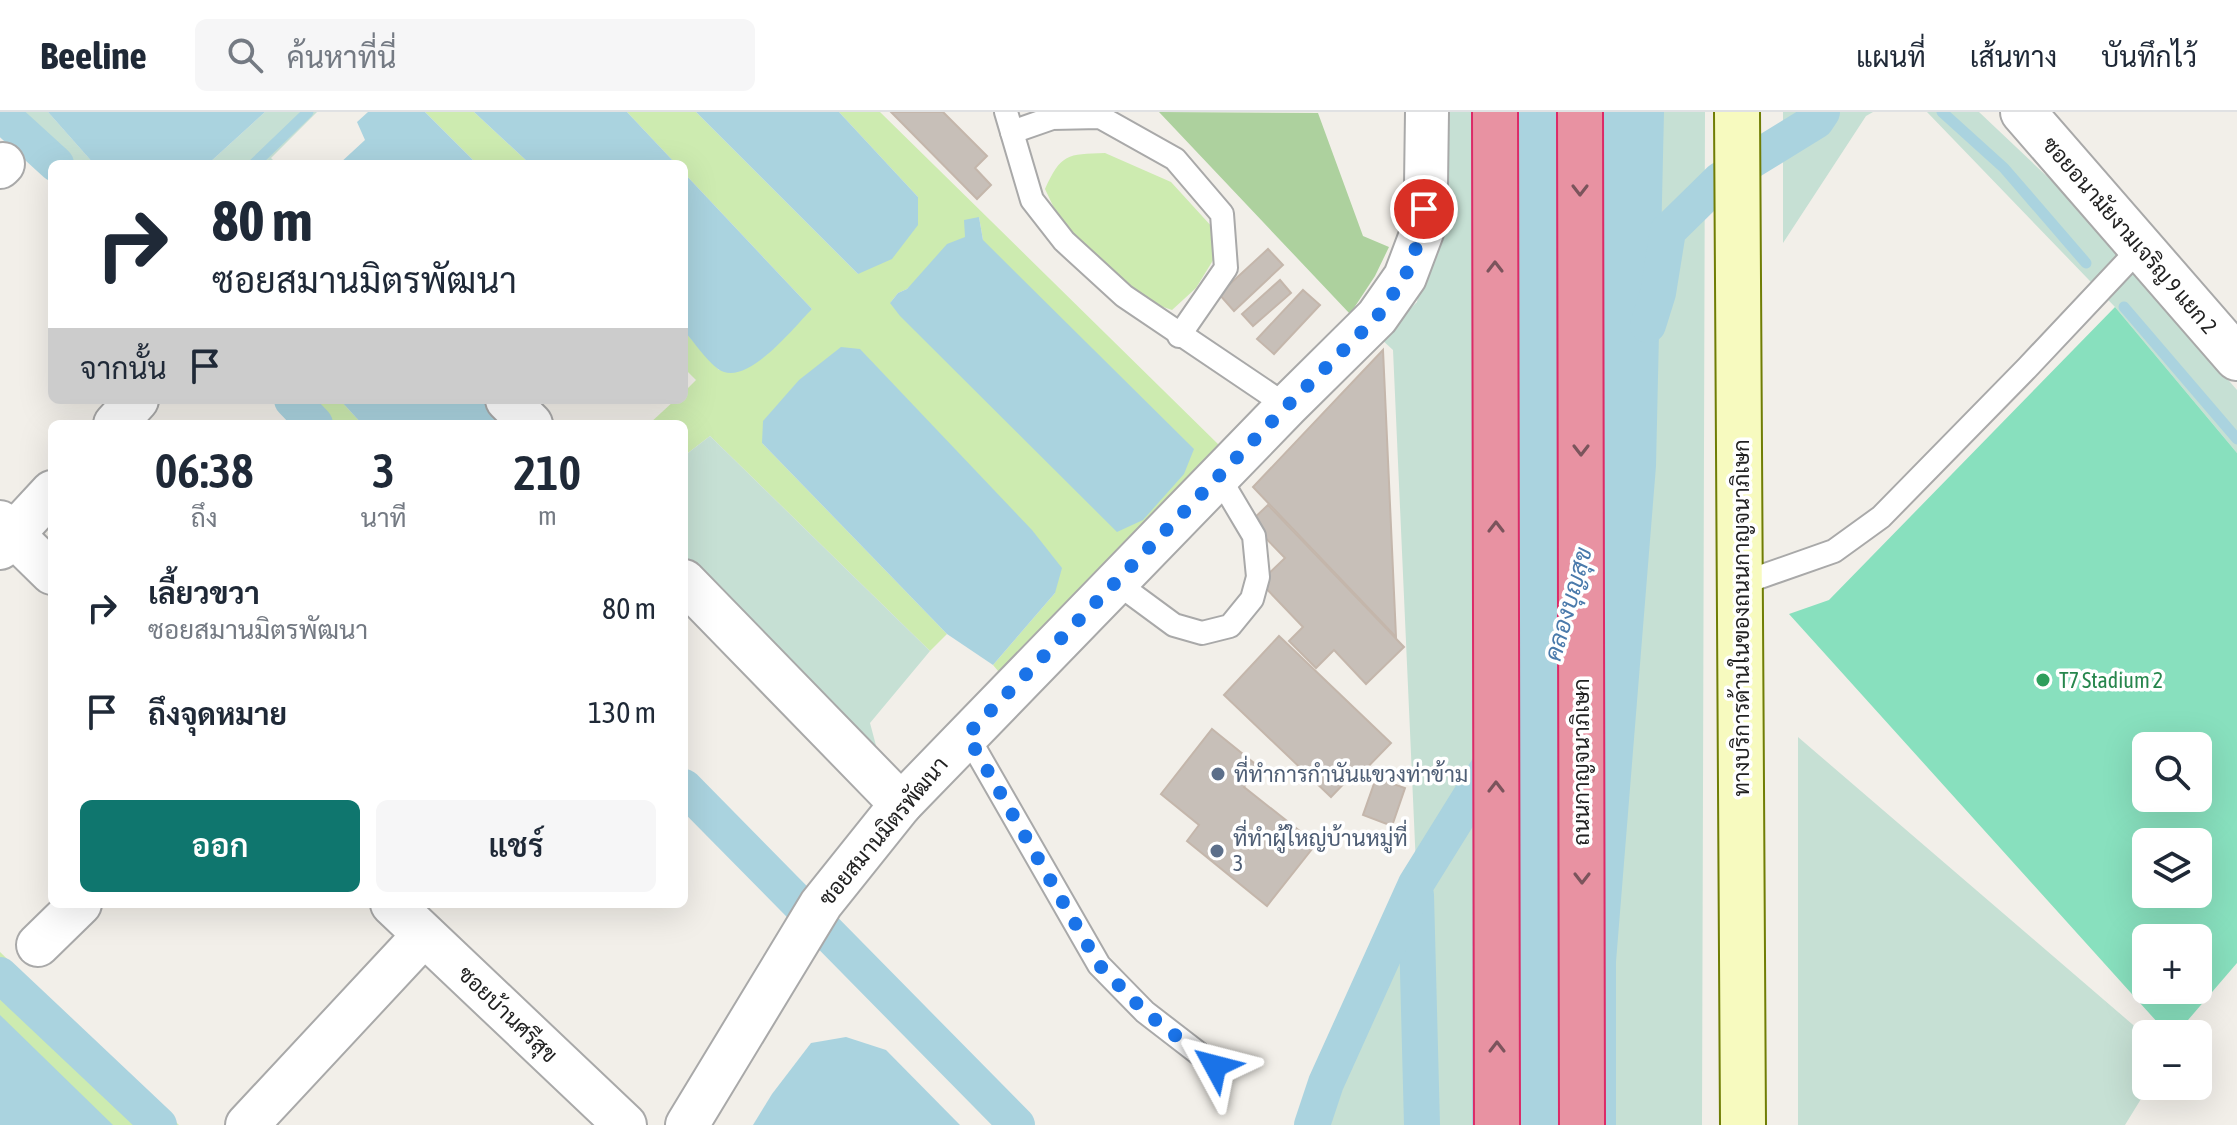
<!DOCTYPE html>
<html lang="th">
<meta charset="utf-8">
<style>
body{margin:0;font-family:"Asap Condensed",Sarabun,sans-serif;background:#f6f6f7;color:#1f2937;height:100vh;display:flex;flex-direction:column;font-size:30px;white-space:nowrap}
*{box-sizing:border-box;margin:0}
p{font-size:26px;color:#747a83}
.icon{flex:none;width:44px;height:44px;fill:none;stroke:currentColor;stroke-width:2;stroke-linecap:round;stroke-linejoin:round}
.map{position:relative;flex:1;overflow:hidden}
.sheet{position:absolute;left:48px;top:308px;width:640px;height:488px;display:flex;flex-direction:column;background:#fff;border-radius:12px;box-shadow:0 8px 32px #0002}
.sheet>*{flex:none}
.guide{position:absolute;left:48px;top:48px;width:640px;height:244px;border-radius:12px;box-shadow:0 8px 32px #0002;background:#fff;color:#1f2937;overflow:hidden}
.fabs{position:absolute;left:2132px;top:620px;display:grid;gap:16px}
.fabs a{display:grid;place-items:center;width:80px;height:80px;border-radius:12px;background:#fff;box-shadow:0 8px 32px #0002;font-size:40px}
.pin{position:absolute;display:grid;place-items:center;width:68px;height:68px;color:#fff;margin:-34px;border:4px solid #fff;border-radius:50%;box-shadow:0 2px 8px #0007}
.me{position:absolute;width:88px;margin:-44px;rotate:308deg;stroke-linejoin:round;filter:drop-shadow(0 0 6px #0008)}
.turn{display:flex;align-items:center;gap:28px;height:168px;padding:0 32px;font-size:36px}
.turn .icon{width:104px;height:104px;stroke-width:2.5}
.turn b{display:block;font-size:56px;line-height:68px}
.then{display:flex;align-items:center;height:76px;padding:0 32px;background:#0003;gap:16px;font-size:30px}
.eta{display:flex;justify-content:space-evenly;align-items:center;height:136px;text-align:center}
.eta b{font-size:48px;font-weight:600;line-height:56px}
.action{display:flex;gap:16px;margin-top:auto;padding:16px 32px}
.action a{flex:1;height:92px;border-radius:12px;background:#0f766e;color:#fff;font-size:32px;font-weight:600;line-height:92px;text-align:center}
.action a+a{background:#f6f6f7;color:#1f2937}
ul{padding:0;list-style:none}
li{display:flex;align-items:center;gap:24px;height:104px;padding:0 32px}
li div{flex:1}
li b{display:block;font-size:30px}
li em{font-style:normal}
header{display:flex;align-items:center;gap:48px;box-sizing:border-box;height:112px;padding:0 40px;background:#fff;border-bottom:2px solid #e0e1e3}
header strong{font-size:38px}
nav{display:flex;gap:44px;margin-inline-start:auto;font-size:28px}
.search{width:560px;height:72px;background:#f6f6f7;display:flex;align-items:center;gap:20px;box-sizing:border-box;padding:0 28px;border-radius:12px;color:#747a83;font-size:30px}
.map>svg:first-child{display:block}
</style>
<header>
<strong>Beeline</strong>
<div class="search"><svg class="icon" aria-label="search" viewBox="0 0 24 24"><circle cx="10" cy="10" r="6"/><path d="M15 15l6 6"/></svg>ค้นหาที่นี่</div>
<nav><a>แผนที่</a><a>เส้นทาง</a><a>บันทึกไว้</a></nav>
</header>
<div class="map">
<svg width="2237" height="1013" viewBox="0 0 2237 1013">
<rect width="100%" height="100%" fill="#f2efe9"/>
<g fill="#cdebb0" fill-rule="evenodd">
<path d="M425 0H474L530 52H477Z"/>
<path d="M627 0H696L858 162 918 85 839 0H880L1219 333 1170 392 1004 566 993 553 1055 481 762 331 947 522 930 539 710 324 684 344V312H649L675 288H684V280L696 268 684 256V219L719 258 812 197 684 61V52H676ZM979 105 983 128 890 191 898 181 907 177 966 125Z"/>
<path d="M1105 41 1171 70 1213 116 1215 145 1196 176 1172 198 1137 186 1063 115 1045 77C1061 42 1067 42 1105 41Z"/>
<path d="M280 288H340L362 312H287L295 302Z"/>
<path d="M0 840 179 1013H0Z"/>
</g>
<path fill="#add19e" d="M1159 0 1318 1 1363 124 1389 135 1375 164 1350 202Z"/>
<g fill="#c6e0d4">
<path d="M0 0H48L94 52H52V58L0 6Z"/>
<path d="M265 0H317L271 46 277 52H208Z"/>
<path d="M1435 0H1705L1702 1013H1297L1317 961 1416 754 1393 238 1380 226 1417 190 1429 120Z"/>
<path d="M1783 0H1873L1866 4 1783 131Z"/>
<path d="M1927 0H1979L2074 90 2237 278V341L2115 195Z"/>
<path d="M710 324 930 539 870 611 882 656 684 456V344Z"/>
<path d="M1798 625 2146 924V974H2149L2125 1013H1798Z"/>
</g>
<path fill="#88e0be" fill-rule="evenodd" d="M2115 195 2237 341V851L2176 922H2168L1789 502 1829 488ZM2146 634H2198V686H2146ZM2146 730H2198V782H2146ZM2146 826H2198V878H2146Z"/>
<g fill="#aad3df">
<path d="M48 0H265L208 52H94Z"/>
<path d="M368 0H425L477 52H339L365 28 357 10Z"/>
<path d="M474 0H627L676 52H530Z"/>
<path d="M696 0H839L918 85V113L892 147 858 162Z"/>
<path d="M1474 0H1664L1656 354 1616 850V1013H1472Z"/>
<path d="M684 61 812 197C793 216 746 277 718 257 705 247 695 231 684 219Z"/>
<path d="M979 105 983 128 1194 337 1184 362 1143 408 1117 420 900 204 890 191 898 181 907 177 947 132 965 125 964 108Z"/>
<path d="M841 235 860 237 1032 418 1062 456 1055 481 993 553 947 522 762 331 763 309 799 268Z"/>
<path d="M340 288H490L514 312H362Z"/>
<path d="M0 903 113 1013H0Z"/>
<path d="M846 925 886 938 960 1013H753L772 982 811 931Z"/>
</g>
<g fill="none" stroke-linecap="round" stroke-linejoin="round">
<g stroke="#aad3df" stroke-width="11">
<path d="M1942 0 2004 56 2086 151"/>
<path d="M254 52 308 0"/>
<path d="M2124 195 2237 327"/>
</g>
<g stroke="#aad3df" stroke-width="36">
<path d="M0 1 56 52"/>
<path d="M1648 213 1658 181 1668 119 1720 68 1816 9 1822 0"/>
<path d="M292 288 315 312"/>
<path d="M684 675 1017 1013"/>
<path d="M1416 783 1422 1013"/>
<path d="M0 863 159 1013"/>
<path d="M1312 1013 1326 971 1416 772 1498 640"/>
</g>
</g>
<g fill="#c7bfb8" stroke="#c4b6ab" stroke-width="2">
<path d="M891 0H943L987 44 975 56 991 73 977 87Z"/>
<path d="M1268 137 1283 153 1234 199 1219 182Z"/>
<path d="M1280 168 1291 181 1253 214 1242 202Z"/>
<path d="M1303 178 1320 193 1274 242 1257 227Z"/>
<path d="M1383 238 1396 525 1253 375Z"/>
<path d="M1268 393 1404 535 1366 572 1334 538 1316 556 1289 529 1303 515 1260 470 1285 446 1250 410Z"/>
<path d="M1279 524 1391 631 1357 666 1353 662 1331 685 1224 583Z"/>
<path d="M1212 617 1259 655 1244 675 1316 732 1267 794 1187 729 1199 713 1161 682Z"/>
<path d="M1376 666 1405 676 1392 714 1363 703Z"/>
</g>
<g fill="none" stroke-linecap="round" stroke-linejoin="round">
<defs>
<g id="service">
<path d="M1006 0 1032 88 1064 129 1124 184 1287 294"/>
<path d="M1012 20 1052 6 1100 5 1175 47 1222 102 1226 156 1179 224"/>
<path d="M1117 471 1174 513 1202 521 1230 514 1252 487 1258 465 1254 424 1219 365"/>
<path d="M1740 472 1834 439 1881 405 2027 256 2141 135"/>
<path d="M967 623 1099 853 1145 900 1215 954"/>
</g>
<g id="minor">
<path d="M0 55 3 52"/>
<path d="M507 288 531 312"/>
<path d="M115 312 137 288"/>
<path d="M0 410 52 461"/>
<path d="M0 436 52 380"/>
<path d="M684 469 901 692"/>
<path d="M392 792 625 1013"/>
<path d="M38 833 80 792"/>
<path d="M247 1013 424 823"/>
<path d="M687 1013 821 792 901 692 1287 294 1377 205 1405 165 1422 120 1426 73 1427 0"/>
</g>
<path id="tertiary" d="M2023 0 2237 246"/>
<path id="secondary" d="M1737 0 1743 1013"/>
<g id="motorway">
<path d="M1495 0 1497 1013"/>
<path d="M1580 0 1582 1013"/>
</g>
</defs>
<use href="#service" stroke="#a9a9a9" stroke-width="26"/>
<use href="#minor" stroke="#a9a9a9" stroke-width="46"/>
<use href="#tertiary" stroke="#a9a9a9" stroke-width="48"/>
<use href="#secondary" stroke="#707d05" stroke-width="48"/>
<use href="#motorway" stroke="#dc2a67" stroke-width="48"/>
<use href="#service" stroke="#fff" stroke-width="22"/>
<use href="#minor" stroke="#fff" stroke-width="42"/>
<use href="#tertiary" stroke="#fff" stroke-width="44"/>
<use href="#secondary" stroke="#f7fabf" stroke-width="44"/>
<use href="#motorway" stroke="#e892a2" stroke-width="44"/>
</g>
<defs><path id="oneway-chevron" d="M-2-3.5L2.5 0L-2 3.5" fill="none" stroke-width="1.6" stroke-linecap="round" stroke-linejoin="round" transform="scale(2)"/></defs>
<g stroke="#7b545c">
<use href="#oneway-chevron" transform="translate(1580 78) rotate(90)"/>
<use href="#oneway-chevron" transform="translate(1495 155) rotate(-90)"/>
<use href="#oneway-chevron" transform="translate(1581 338) rotate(90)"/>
<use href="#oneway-chevron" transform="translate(1496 415) rotate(-90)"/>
<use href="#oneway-chevron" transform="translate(1496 675) rotate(-90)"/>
<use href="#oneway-chevron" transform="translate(1582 766) rotate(90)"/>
<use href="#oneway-chevron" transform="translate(1497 935) rotate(-90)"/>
</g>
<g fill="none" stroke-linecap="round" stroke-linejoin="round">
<path stroke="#1a73e8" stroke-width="14" stroke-dasharray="0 25.2" d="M1215 954 1145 900 1099 853 967 623 1287 294 1377 205 1405 165 1422 120 1424 97"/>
</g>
<circle fill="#2e9e5b" stroke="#fff" stroke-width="3" cx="2043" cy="568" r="8"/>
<g fill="#5c6f8a" stroke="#fff" stroke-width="3">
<circle cx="1218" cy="662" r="8"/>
<circle cx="1217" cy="739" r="8"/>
</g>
<g text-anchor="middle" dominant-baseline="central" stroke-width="7" stroke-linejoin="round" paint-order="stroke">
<g font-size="22" fill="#222" stroke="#fff">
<text transform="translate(2130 123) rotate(49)">ซอยอนามัยงามเจริญ 9 แยก 2</text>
<text transform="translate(1741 506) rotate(-90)">ทางบริการด้านในของถนนกาญจนาภิเษก</text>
<text transform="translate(1581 650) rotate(-90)">ถนนกาญจนาภิเษก</text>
<text transform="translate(883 719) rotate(-50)">ซอยสมานมิตรพัฒนา</text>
<text transform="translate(508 902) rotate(44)">ซอยบ้านศรีสุข</text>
</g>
<g font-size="22" fill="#27864d" stroke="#fff" text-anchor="start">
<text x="2059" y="568">T7 Stadium 2</text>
</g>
<g font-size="22" fill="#4e5e75" stroke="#fff" text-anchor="start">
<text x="1234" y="662">ที่ทำการกำนันแขวงท่าข้าม</text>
<text x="1233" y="726">ที่ทำผู้ใหญ่บ้านหมู่ที่<tspan x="1233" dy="25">3</tspan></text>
</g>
<g font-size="24" font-style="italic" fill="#4a7aab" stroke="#fff">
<text transform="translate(1568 492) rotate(-74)">คลองบุญสุข</text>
</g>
</g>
</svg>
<div class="fabs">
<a><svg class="icon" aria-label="search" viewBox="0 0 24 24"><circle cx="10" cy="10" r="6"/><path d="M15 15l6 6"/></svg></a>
<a><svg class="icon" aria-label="layers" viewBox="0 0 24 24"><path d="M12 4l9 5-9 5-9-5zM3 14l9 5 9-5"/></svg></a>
<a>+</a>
<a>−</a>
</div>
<div class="pin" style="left:1424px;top:97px;background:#d93025"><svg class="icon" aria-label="arrive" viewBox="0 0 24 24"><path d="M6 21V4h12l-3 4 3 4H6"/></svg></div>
<svg class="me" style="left:1215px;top:954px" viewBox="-20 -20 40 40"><path d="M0-17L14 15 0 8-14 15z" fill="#1a73e8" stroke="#fff" stroke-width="4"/></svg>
<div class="guide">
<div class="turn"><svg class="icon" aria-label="right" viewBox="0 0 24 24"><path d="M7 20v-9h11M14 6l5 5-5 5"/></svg><div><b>80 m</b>ซอยสมานมิตรพัฒนา</div></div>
<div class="then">จากนั้น<svg class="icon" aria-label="arrive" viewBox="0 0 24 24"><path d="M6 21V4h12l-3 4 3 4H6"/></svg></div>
</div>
<section class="sheet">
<div class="eta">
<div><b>06:38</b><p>ถึง</p></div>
<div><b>3</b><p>นาที</p></div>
<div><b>210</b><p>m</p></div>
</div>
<ul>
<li><svg class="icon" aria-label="right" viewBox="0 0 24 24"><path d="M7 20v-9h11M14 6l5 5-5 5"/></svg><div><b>เลี้ยวขวา</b><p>ซอยสมานมิตรพัฒนา</p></div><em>80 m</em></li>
<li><svg class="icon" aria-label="arrive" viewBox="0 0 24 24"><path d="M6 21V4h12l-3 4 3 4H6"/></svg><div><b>ถึงจุดหมาย</b></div><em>130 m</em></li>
</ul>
<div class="action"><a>ออก</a><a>แชร์</a></div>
</section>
</div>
